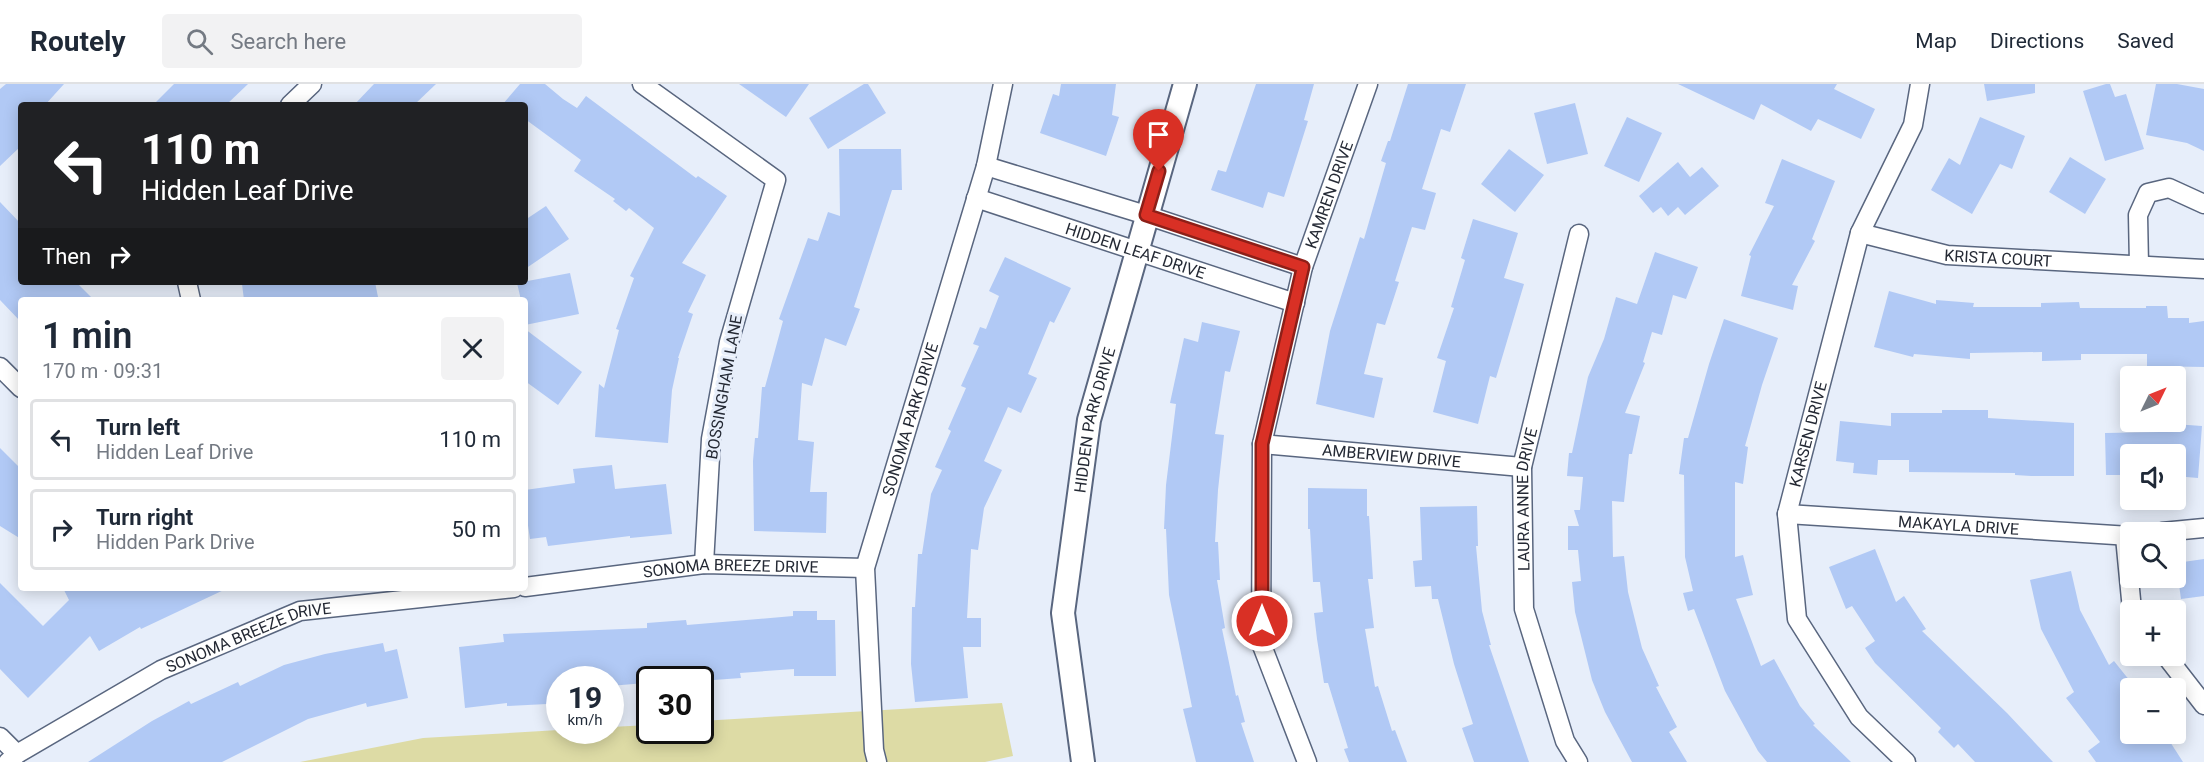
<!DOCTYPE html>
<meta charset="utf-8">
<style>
body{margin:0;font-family:Roboto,sans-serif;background:#f2f2f3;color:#1f2937;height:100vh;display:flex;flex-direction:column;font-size:22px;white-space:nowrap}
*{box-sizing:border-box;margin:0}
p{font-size:20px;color:#747a83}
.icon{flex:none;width:33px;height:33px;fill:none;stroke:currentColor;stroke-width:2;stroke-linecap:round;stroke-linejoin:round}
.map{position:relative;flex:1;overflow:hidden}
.side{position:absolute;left:18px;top:213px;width:510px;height:294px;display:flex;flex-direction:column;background:#fff;border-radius:6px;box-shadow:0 3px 15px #0003}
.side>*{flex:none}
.banner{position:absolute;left:18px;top:18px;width:510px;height:183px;border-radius:6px;box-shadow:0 3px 15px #0003;background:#202124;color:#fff;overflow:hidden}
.needle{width:39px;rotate:47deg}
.tools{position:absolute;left:2120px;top:282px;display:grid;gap:12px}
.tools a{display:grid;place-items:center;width:66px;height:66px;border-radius:6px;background:#fff;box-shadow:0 3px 15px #0003;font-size:30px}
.speed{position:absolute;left:546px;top:582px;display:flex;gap:12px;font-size:30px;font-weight:700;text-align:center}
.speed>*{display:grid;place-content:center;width:78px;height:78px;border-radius:50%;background:#fff;box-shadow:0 3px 15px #0003;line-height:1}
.speed small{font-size:15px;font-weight:400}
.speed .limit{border:3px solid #111;border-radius:9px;background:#fff;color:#111}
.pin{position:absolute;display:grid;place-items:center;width:51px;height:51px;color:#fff;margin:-62px -26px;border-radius:50% 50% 50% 0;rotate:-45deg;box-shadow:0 0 6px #0007}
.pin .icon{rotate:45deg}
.me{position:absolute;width:66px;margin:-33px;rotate:0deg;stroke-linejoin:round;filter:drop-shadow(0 0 4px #0008)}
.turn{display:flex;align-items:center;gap:21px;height:126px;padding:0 24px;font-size:27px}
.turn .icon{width:78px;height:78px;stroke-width:2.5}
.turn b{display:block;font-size:42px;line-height:51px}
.then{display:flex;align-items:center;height:57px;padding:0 24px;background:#0003;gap:12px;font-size:22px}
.round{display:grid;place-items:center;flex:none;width:63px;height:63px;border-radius:6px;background:#f2f2f3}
.overview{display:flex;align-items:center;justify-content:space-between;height:102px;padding:0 24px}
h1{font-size:36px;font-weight:600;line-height:45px}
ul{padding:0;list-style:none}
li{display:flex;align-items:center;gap:18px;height:81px;margin:0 12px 9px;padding:0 12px;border:3px solid #e0e1e3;border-radius:6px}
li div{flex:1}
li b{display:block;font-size:22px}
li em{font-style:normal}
header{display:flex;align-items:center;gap:36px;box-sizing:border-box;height:84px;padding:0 30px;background:#fff;border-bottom:2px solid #e0e1e3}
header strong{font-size:28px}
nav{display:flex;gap:33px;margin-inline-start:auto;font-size:21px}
.search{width:420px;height:54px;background:#f2f2f3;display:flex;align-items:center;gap:15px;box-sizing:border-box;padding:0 21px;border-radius:6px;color:#747a83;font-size:22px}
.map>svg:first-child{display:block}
</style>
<header>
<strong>Routely</strong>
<div class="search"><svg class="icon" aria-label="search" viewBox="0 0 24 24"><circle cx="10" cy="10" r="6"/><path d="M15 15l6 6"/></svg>Search here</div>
<nav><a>Map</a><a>Directions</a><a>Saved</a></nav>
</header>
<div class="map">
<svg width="2204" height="678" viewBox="0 0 2204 678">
<rect width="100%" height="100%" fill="#e7eefa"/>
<path fill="#dddba5" d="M1002 619 1013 672 985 678H300L423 654 559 646H610L611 643 649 641 650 646H700L701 637Z"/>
<g fill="#b1c9f5">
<path d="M6 0H64L45 21H21V62L0 82V5Z"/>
<path d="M174 0H248L226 21H153Z"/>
<path d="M374 0H436L414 21H354Z"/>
<path d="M520 0H545L563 15 577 24 586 12 696 94 698 92 727 112 682 179 706 191 688 228 693 230 678 274H679L672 306 668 359 595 353 599 300 604 304 619 246 616 245 634 194 630 192 654 144 629 124 626 127 613 117 615 115 574 87 581 76 525 35V21H502Z"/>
<path d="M739 0H809L786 33Z"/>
<path d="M864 0H868L886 29 828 65 809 34Z"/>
<path d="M1061 0H1116L1112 31 1119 33 1106 72 1040 49 1053 10 1059 12Z"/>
<path d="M1256 0H1314L1304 36 1308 37 1284 113 1268 108 1263 124 1211 106 1218 86 1226 88Z"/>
<path d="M1408 0H1466L1450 48 1441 45 1422 105 1436 109 1425 146 1412 143 1395 197 1399 198 1385 241 1377 239 1364 290 1383 294 1374 334 1316 320 1330 247 1360 153 1364 155 1386 79 1381 77 1388 57H1390Z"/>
<path d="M1678 0H1837L1834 5 1875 25 1861 55 1818 35 1811 47 1761 20 1754 36Z"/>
<path d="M1984 0H2035V9L1987 17Z"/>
<path d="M2106 0H2110L2115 13 2126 10 2144 65 2105 77 2083 7Z"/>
<path d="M2156 0H2177L2204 5V67L2187 59 2146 51Z"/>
<path d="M1575 19 1588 70 1547 80 1534 29Z"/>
<path d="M1627 33 1662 49 1639 98 1604 82Z"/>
<path d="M1980 33 2025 52 2012 85 2000 80 1972 130 1931 106 1949 74 1960 81Z"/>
<path d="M839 65H901L902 106H892L854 223 860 225 846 262 825 254 812 302 802 299 798 356 814 358 810 408H827L826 449 754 447 753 377 755 354H758L762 303H765L783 237 779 235 808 154 818 157 828 128 840 132Z"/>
<path d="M1509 65 1544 91 1515 128 1481 100Z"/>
<path d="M2070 73 2106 95 2085 130 2049 108Z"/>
<path d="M1782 75 1835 97 1812 155 1815 157 1792 201 1798 202 1793 226 1741 212 1751 172 1749 171 1774 122 1765 119Z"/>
<path d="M1678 78 1690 93 1702 83 1719 102 1685 131 1678 123 1668 132 1661 123 1653 129 1639 112Z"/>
<path d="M0 118 21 140V198H76L94 216H21V238L0 216Z"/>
<path d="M546 122 569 155 525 185V136Z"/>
<path d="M1473 135 1518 149 1504 194 1524 200 1496 294 1490 292 1478 340 1433 328 1446 277 1437 274 1454 224 1451 223 1465 176 1461 174Z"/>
<path d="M1655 168 1698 183 1686 215 1673 211 1662 251 1652 248 1643 278 1645 279 1625 329 1640 332 1632 370H1629L1624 418 1612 417 1613 473 1624 472 1628 508 1642 564 1659 602 1656 603 1677 643 1669 648 1687 678H1632L1605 628 1592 596 1575 528 1572 498 1581 497 1578 466H1568V442H1579L1574 426H1580L1583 393 1567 392 1569 369H1572L1588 293 1604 255 1616 213 1637 220Z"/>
<path d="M1005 173 1071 204 1054 239 1050 237 1028 290 1037 294 1021 329 1008 323 984 377 1002 386 984 424 978 466 971 465 967 534H981V563H963L968 614 915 618 911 580 912 523H915L918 470H922L931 410 942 386 935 383 951 347 948 345 966 304 961 302 979 262 973 260 980 243 986 245 999 212 989 207Z"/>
<path d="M570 189 579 230 525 241V216H521L517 199Z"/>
<path d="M255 198H375L378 213 359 216H244L242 200Z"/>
<path d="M1889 207 1936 220V216L1974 219 1973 223H2041V219L2079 218 2080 224H2146V222H2167L2168 234H2189V239L2204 237V283L2147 282V270H2081V276L2042 277V268L1970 269V275L1914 270 1913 273 1874 263Z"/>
<path d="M1724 235 1778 254 1762 301 1745 362 1748 363 1743 400 1735 398V473L1743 471 1753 511 1736 515 1761 582 1774 575 1800 622 1815 640 1813 641 1851 678H1767L1758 667 1725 607 1694 525 1688 527 1683 509 1693 507 1685 473 1684 391 1679 390 1684 354H1688L1709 280Z"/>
<path d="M1202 238 1240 247 1230 288 1225 287 1215 350 1224 351 1218 406 1215 458H1218L1220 496H1217L1225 544 1222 545 1236 612 1238 611 1245 638 1241 639 1254 678H1196L1183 625 1192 623 1169 511 1166 445H1164L1166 401 1176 320 1170 319 1184 254 1198 258Z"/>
<path d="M525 245 582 288 558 321 525 297Z"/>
<path d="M1942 326H1988V334L2074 339V392H2031L2015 391V389L1909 388V376H1878L1877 391 1853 389 1854 379 1836 377 1840 337 1891 342V329H1942Z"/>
<path d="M2160 339 2202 342 2198 394 2175 392V370H2130V391H2106L2105 349 2159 348Z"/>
<path d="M0 364 21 385V455L0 442Z"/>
<path d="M612 381 615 405 666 400 672 450 630 454V452L548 462 546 453 530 455 525 421V406L575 399 573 385Z"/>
<path d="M1308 404 1367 405V432H1369L1373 495H1368L1374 544 1365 545 1375 603 1378 602 1392 647 1395 646 1407 678H1349L1344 665 1348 664 1328 599H1324L1317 555 1314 529 1323 528 1320 498H1313L1310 445H1308Z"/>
<path d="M1477 422 1478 462H1476L1482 527 1491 561H1489L1529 678H1474L1462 644 1473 640 1454 580 1438 515H1432L1431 502 1415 503 1413 477 1422 476 1420 423Z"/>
<path d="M1875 465 1896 518 1904 512 1926 545 1922 547 2007 629 2053 678H1975L1958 660 1954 664 1938 648 1941 644 1875 579 1865 564 1875 557 1852 522 1846 525 1829 483Z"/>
<path d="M2204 475V512L2181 515 2176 479Z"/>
<path d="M2071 487 2080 526 2109 581 2114 577 2130 597V650H2165L2183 678H2096L2088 667 2100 658 2066 614 2074 608 2041 545 2030 496Z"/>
<path d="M0 499 43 542 69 516 63 504H228L141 545 140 543 99 567 90 552 28 614 0 585Z"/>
<path d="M793 527H817V536H835L836 592H794V585L740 589 741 594 700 597V596H644L645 599 610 602V596H560V616L547 617V620L507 622V619L465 624 459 563 504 558 503 550 647 544V539L686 536 687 541 793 532Z"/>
<path d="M383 559 385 568 397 565 408 614 367 623 366 619 308 635 222 678H88L152 637 189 617 191 620 238 598 240 602 284 581 325 570Z"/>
</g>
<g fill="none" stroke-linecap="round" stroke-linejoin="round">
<defs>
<g id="minor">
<path d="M642 0 776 96 729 258 711 355 704 480"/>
<path d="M290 21 312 0"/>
<path d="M986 82 1146 131 1303 183"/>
<path id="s1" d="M976 114 1295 219"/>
<path id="s2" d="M1860 149 1947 171 2204 185"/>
<path d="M2139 181 2138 131 2148 109 2169 104 2204 120"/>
<path d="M187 198 191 216"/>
<path d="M0 283 21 304"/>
<path id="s3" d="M1262 360 1522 383"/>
<path id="s4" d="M1787 430 2130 452"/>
<path d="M2162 448 2204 444"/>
<path d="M2125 453 2132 526"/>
<path id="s5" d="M525 503 704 480 865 484"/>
<path d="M2166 572 2204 621"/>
<path d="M0 653 17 670"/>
<path id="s6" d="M8 678 17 670 161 586 300 527 514 504"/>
<path id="s7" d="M877 678 874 666 865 484 986 82 1003 0"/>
<path id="s8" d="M1307 678 1261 559 1262 360 1303 183 1368 0"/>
<path id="s9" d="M1578 678 1565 657 1524 525 1522 383 1579 150"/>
<path id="s10" d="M1906 678 1859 633 1797 535 1787 430 1860 149 1913 41 1920 0"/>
</g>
<g id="tertiary">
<path id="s11" d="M1083 678 1063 529 1089 336 1185 0"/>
</g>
</defs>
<use href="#minor" stroke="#59667f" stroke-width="21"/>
<use href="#tertiary" stroke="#59667f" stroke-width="26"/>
<use href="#minor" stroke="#fff" stroke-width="18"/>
<use href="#tertiary" stroke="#fff" stroke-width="22"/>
</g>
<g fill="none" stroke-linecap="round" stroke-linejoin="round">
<defs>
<path id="route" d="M1159 87 1146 131 1303 183 1262 360V537"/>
</defs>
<use href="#route" stroke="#8d1f18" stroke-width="15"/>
<use href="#route" stroke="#d93025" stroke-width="10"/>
</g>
<g text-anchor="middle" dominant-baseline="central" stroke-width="6" stroke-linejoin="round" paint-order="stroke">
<g font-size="16" fill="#242934" stroke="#e7eefa">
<text stroke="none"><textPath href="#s8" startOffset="585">KAMREN DRIVE</textPath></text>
<text stroke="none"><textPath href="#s1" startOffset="168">HIDDEN LEAF DRIVE</textPath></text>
<text stroke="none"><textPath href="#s2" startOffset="141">KRISTA COURT</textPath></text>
<text transform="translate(724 303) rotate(-80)">BOSSINGHAM LANE</text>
<text stroke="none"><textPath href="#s11" startOffset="346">HIDDEN PARK DRIVE</textPath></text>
<text stroke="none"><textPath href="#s7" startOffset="350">SONOMA PARK DRIVE</textPath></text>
<text stroke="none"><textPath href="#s10" startOffset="369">KARSEN DRIVE</textPath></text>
<text stroke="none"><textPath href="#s3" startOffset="130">AMBERVIEW DRIVE</textPath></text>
<text stroke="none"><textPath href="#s9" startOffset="273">LAURA ANNE DRIVE</textPath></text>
<text stroke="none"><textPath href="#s4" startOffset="172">MAKAYLA DRIVE</textPath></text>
<text stroke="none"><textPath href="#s5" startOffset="207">SONOMA BREEZE DRIVE</textPath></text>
<text stroke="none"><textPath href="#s6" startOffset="273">SONOMA BREEZE DRIVE</textPath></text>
</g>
</g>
</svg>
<div class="tools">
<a><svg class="needle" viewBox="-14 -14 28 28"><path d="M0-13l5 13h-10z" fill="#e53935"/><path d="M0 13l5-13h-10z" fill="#747a83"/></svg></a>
<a><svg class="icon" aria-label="sound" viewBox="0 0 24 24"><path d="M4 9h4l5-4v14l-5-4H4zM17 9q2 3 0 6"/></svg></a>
<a><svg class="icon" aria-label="search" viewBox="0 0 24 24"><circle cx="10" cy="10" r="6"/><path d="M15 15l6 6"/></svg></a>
<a>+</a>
<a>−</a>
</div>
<div class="speed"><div>19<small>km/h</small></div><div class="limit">30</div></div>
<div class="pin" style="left:1159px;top:87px;background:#d93025"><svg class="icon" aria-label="arrive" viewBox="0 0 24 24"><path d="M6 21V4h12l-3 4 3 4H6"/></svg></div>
<svg class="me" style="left:1262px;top:537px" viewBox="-20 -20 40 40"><circle r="17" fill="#d93025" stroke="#fff" stroke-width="3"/><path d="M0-11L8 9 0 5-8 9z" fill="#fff"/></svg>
<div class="banner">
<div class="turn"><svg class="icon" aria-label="left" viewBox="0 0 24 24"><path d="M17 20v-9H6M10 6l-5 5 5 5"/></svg><div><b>110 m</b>Hidden Leaf Drive</div></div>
<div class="then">Then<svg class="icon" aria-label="right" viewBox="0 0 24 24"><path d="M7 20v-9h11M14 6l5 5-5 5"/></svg></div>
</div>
<section class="side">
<div class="overview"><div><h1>1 min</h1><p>170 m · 09:31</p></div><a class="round"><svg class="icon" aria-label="close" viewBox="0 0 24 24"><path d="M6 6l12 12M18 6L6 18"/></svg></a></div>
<ul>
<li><svg class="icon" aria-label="left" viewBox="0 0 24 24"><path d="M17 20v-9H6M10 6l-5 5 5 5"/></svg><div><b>Turn left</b><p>Hidden Leaf Drive</p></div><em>110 m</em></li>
<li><svg class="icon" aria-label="right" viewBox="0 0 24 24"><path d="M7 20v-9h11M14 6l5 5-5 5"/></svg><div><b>Turn right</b><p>Hidden Park Drive</p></div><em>50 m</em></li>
</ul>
</section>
</div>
